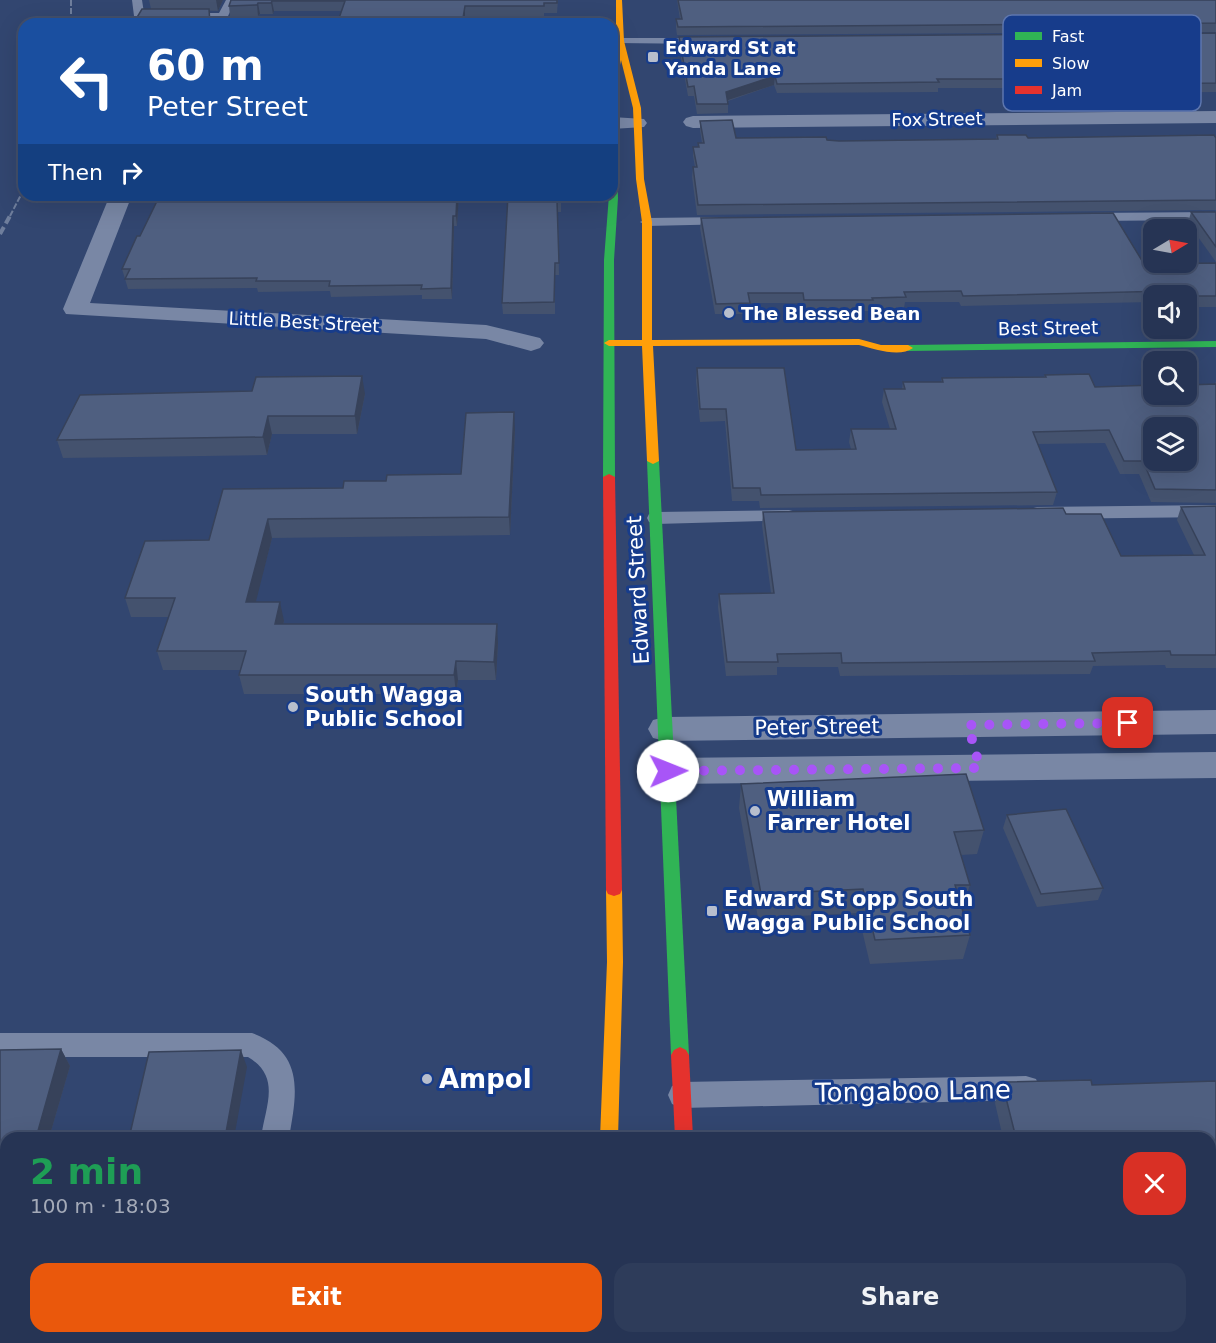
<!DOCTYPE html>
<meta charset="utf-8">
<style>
body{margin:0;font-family:"DejaVu Sans",sans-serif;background:#2e3c5a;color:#f1f3f6;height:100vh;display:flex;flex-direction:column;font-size:22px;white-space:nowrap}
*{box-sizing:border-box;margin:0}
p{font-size:20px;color:#a4aab8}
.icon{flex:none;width:33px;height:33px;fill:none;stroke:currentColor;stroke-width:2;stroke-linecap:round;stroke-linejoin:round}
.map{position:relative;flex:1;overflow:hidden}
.panel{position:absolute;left:0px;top:1132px;width:1216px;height:212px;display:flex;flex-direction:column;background:#263454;border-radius:18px 18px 0 0;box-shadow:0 6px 24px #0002,0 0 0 2px #424f6b}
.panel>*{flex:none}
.top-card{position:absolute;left:18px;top:18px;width:600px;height:183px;border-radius:18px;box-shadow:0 6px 24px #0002,0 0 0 2px #424f6b;background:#1a4fa0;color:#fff;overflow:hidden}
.needle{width:39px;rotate:80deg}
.buttons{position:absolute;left:1143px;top:219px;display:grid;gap:12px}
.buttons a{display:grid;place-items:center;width:54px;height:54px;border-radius:12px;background:#263454;box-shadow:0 6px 24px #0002,0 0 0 2px #424f6b;font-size:30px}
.pin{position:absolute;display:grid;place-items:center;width:51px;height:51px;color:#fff;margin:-26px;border-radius:12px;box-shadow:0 3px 9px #0006}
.me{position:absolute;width:66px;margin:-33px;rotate:89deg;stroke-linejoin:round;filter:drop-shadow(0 0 4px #0008)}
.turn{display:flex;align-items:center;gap:21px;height:126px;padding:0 30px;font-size:27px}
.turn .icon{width:78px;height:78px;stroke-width:2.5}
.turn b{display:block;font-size:42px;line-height:51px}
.then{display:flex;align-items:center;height:57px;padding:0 30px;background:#0003;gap:12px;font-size:22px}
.round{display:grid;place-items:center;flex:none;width:63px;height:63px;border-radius:18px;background:#2e3c5a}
.overview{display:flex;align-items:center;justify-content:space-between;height:102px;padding:0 30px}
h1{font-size:36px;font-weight:700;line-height:45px;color:#1e9e55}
.primary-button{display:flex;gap:12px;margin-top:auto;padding:12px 30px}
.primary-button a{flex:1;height:69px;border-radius:18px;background:#ea580c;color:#fff;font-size:24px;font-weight:700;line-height:69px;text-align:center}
.primary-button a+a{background:#2e3c5a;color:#f1f3f6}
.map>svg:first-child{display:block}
</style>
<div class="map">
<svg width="1216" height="1343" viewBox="0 0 1216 1343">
<rect width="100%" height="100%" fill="#324670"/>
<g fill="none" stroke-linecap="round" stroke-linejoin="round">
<g fill="#7987a5" fill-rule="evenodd">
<path d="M132 0H142L144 13H219L226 0H236L227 18 223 19H139L134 16Z"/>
<path d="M620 38H707L713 41 707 44 616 43V39Z"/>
<path d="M1216 212V220L1088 221 1081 217 1088 213Z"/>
<path d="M729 217 736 221 734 224 647 226 640 222 647 218Z"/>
<path d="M1216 505V517L1037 519 1030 517 1028 513 1030 509 1037 507Z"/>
<path d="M789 510 796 512 798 516 796 520 656 524 649 522 647 518 649 514 656 512Z"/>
<path d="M0 1033H252C305 1053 297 1092 289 1138H261C265 1107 282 1077 248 1057H0Z"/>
<path d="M1026 1076 1036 1079 1040 1088 1036 1097 1026 1100 682 1108 672 1104 668 1095 672 1086 682 1082Z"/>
<path d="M224 1338H256L255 1343H223Z"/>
</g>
<g fill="#7987a5" fill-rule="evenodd">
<path d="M1216 111V123L693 128 686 126 683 122 686 118 693 116Z"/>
<path d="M612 117 644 119 647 123 644 127 612 129Z"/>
<path d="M110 195H132L90 303 486 325 540 338 544 343 540 348 531 351 486 339 66 314 63 309Z"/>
<path d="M1216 710V734L665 741 653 738 648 729 653 720 665 717Z"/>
<path d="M1216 752V778L668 784 655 780 650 771 655 762 668 758Z"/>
</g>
<g fill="#30b455" fill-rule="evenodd">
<path d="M612 137 616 139 618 198 614 260 615 477 609 480 603 477 604 260 609 195H612Z"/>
<path d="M1216 341V347L908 351 903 348 908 345Z"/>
<path d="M653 458 659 461 689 1055 686 1060 680 1063 674 1060 671 1055 647 461Z"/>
<rect x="594" y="1338" width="20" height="5"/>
</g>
<g fill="#ff9f0a" fill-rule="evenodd">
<path d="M616 0H622L624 41 641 108 644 179 652 222V340L859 339 881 345H908L913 348C900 358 874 349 859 345L653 346 659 461 653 464 647 461 642 346H609L604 343 609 340H642V222L636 179 633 108 621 60 620 65 613 63 616 41Z"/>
<path d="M614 884 620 886 622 890 623 962 618 1138H600L607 962 606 890 608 886Z"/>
</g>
<g fill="#e5322d" fill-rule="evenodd">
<path d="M609 474 615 477 622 890 620 894 614 896 608 894 606 890 603 477Z"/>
<path d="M680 1047 686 1050 689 1055 693 1138H675L671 1055 674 1050Z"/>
<rect x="682" y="1338" width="20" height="5"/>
</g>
<g stroke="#6f7e9c" stroke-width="2" stroke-dasharray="6 2" stroke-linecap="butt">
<path d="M71 0V24"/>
<path d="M10 216 24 189"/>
</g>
<path stroke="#6f7e9c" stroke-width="4" stroke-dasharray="8 4" stroke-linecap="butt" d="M0 234 11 214"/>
</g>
<g fill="#44526e">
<path d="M149 0H223L218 11 151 9Z"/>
<path d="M231 0H558L557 13H544V16L465 17 341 11H274L273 14H260L258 16H230L229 6Z"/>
<path d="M677 0H1216V32L677 35 676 28V19H680Z"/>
<path d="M1216 33V92L1042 94 1038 88H938V92L777 93 774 85 728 101V113L697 114 694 96H688L679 46V37Z"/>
<path d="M700 121 736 138 839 141 996 139 997 135 1028 138H1216V210L697 215 692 177 693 167H695L693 156V147H698V143H702L700 130Z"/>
<path d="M459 195 457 226H454L452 299H422V295L331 297 330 291 258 292 257 288 128 289 122 269 140 236Z"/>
<path d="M508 195H561V212H558L559 275H555V314H503L502 303Z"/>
<path d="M1191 212H1216V262L1188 223Z"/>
<path d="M701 218 1144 264 1216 263V307H1186V296H1154V302L961 306 959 302H905L904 308H871V311H803L802 303H750L749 314H715L700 228Z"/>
<path d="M697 368 796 450 851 449 849 442 851 429H890L882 402 884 389H902L903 382H941L942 378 1044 377 1045 375 1095 387 1215 384 1216 381V503L1151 502 1139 474H1120L1105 443 1038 444 1057 492 1053 505 760 508 759 501H732L725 421 700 422 696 381Z"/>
<path d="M365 394 357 434H272L267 455 63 458 57 440Z"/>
<path d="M515 430 510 535 272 538 255 602 284 621 283 624 498 643 496 680H458L456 694H244L239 675 241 670H163L157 651 169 617H131L125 598 209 540 343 488 386 481 461 474Z"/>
<path d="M1216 506V668H1166L1165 665 1093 666 1090 674 840 676 838 667H777V675L726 676 718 607 719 594 771 593 762 525 763 512 1066 514 1121 556 1194 555 1177 520 1181 507Z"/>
<path d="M741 784 984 830 977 854 961 855 970 885 962 908 970 935 963 959 870 964 858 913 758 918 739 808Z"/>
<path d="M1007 815 1103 888 1098 900 1037 907 1003 828Z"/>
<path d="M61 1049 70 1066 49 1138H6V1309L0 1310V1050Z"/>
<path d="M1091 1080 1092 1085 1216 1081V1343H796V1338H1210V1138H1003L995 1103 1002 1082Z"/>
</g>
<g fill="#37425a">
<path d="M216 0H223L218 11Z"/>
<path d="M272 1 274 11 273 14 271 3Z"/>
<path d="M258 3 260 14 258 16 257 5Z"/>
<path d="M465 6V17L464 24H462Z"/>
<path d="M775 76 774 85 725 101 726 92Z"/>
<path d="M457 195H459L457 226 456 216Z"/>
<path d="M453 216 454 226 452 299 451 288Z"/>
<path d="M362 376 365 394 357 434 355 416Z"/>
<path d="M514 412 515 430 510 535 509 517Z"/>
<path d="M268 416 272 434 267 455 263 437Z"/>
<path d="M268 519 272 538 251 621 246 602Z"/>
<path d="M280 602 284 621 279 643 275 624Z"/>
<path d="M497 624 498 643 496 680 494 662Z"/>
<path d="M456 661 458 680 456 694 454 675Z"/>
<path d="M61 1049 70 1066 49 1138H36Z"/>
<path d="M241 1050 247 1067 234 1138H225Z"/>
<path d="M333 1338H338L337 1343H332Z"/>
</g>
<g fill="#4f5f80" stroke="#37425a" stroke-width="1.5" fill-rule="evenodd">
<path d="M231 0H557V3H544V6H465L462 24H337L345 1H272L271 3H258L257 5 229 6Z"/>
<path d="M678 0H1216V23L678 27 676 19H682Z"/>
<path d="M142 9H209L210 24H133Z"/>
<path d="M1216 33V83L1044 85 1040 79H937L939 82 777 84 775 76 726 92 728 104H697L694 86 688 87 679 37Z"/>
<path d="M732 120 736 138 826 137 827 140 839 141 998 139 997 135H1026L1028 138 1214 135 1216 138V200L698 205 693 167H697L693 147H699L698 143H704L700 121Z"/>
<path d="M160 195H457L456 216H453L451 288 421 289 422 285 329 286 330 281H256L257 278 125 279 130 269H122L137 236H140Z"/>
<path d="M508 195H561L560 201H557L559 263H555L554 302 502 303Z"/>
<path d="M1191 212H1216V247Z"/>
<path d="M1113 213 1144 264 1216 263V296H1173L1169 291 963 296 961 291 904 292 906 297 872 298 873 300H804L803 293H748L750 303 716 304 701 218Z"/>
<path d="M697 368H784L796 450 856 449 851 429H896L884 389H905L903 382H943L942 378 1046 377 1045 375 1089 374 1095 387 1154 385V394H1186V385L1216 384V490L1155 489 1143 461H1124L1109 430 1033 432 1057 492 761 495 760 488H733L726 409H700ZM1154 428H1186V460H1154Z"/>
<path d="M362 376 355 416H268L263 437 57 440 80 395 252 391 256 377Z"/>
<path d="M514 412 509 517 268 519 246 602H280L275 624H497L494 662 456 661 454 675H239L246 651H157L175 598H125L145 541 209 540 223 489 343 488 344 481H386L387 475 461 474 466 413Z"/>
<path d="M1216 506V655H1171L1170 651 1092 653 1095 661 842 663 841 653 777 654 778 662H727L719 594 774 593 763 512 1063 508 1066 514H1101L1121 556 1205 555 1181 507Z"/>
<path d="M966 774 984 830 954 832 970 885H955L970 935 875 940 863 889 761 894 741 784Z"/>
<path d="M1066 809 1103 888 1041 894 1007 815Z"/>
<path d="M61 1049 36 1138H6V1294H0V1050Z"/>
<path d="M241 1050 225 1138H129L149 1052Z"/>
<path d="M1091 1080 1092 1085 1216 1081V1343H803L802 1338H1210V1138H1016L1002 1082Z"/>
<path d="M250 1338H333L332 1343H249Z"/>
</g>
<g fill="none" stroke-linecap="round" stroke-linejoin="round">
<path stroke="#a855f7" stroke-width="10" stroke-dasharray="0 18" d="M668 771 980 768 968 725 1128 723"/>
</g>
<g fill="#b7becd" stroke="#173c8b" stroke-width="2">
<rect x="647" y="51" width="12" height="12" rx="3"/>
<circle cx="729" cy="313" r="6"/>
<circle cx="293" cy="707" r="6"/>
<circle cx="755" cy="811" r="6"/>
<rect x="706" y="905" width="12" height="12" rx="3"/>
<circle cx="427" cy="1079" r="6"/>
</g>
<g text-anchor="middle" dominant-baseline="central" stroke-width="6" stroke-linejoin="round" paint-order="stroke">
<g font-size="18" font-weight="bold" fill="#fff" stroke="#173c8b" text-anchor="start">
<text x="665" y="47">Edward St at<tspan x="665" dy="21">Yanda Lane</tspan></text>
<text x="741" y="313">The Blessed Bean</text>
</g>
<g font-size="18" fill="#fff" stroke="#173c8b">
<text transform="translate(937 119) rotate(-1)">Fox Street</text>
<text transform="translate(304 322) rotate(3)">Little Best Street</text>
<text transform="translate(1048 328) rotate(-1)">Best Street</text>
</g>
<g font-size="21" fill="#fff" stroke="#173c8b">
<text transform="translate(638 590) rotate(-93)">Edward Street</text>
<text transform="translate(817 727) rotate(-1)">Peter Street</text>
</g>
<g font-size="21" font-weight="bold" fill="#fff" stroke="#173c8b" text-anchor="start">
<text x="305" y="695">South Wagga<tspan x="305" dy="24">Public School</tspan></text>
<text x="767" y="799">William<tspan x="767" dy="24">Farrer Hotel</tspan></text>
<text x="724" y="899">Edward St opp South<tspan x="724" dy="24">Wagga Public School</tspan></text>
</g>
<g font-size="26" font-weight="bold" fill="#fff" stroke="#173c8b" text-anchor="start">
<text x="439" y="1079">Ampol</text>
</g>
<g font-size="26" fill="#fff" stroke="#173c8b">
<text transform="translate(913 1091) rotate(-1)">Tongaboo Lane</text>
</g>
</g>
<rect x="1003" y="15" width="198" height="96" rx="9" fill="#173c8b" stroke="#5d76ae" stroke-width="1.5"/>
<rect x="1015" y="32" width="27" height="8" fill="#30b455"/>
<rect x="1015" y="59" width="27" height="8" fill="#ff9f0a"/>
<rect x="1015" y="86" width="27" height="8" fill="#e5322d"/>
<g font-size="16" fill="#fff">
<text x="1052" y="42">Fast</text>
<text x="1052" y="69">Slow</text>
<text x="1052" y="96">Jam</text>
</g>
</svg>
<div class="buttons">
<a><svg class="needle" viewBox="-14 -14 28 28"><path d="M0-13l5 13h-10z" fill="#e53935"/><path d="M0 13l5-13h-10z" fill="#a4aab8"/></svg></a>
<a><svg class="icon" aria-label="sound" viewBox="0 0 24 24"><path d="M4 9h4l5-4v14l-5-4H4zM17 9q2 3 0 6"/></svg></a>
<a><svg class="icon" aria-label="search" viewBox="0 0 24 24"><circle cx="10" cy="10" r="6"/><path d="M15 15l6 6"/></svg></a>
<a><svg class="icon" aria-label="layers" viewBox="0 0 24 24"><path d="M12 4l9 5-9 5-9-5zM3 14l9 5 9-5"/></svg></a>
</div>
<div class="pin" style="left:1128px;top:723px;background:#d93025"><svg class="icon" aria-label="arrive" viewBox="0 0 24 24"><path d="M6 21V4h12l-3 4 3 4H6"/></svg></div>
<svg class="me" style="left:668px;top:771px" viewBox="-20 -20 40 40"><circle r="19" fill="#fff"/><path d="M0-13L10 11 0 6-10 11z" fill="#a855f7"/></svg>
<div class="top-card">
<div class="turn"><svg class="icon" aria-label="left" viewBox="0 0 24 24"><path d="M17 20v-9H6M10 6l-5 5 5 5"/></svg><div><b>60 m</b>Peter Street</div></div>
<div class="then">Then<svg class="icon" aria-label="right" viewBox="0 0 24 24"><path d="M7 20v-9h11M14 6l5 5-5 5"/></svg></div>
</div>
<section class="panel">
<div class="overview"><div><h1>2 min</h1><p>100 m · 18:03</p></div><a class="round" style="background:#d93025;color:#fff"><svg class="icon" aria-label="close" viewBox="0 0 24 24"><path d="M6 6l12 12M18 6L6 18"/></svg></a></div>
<div class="primary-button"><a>Exit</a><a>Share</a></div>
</section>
</div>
